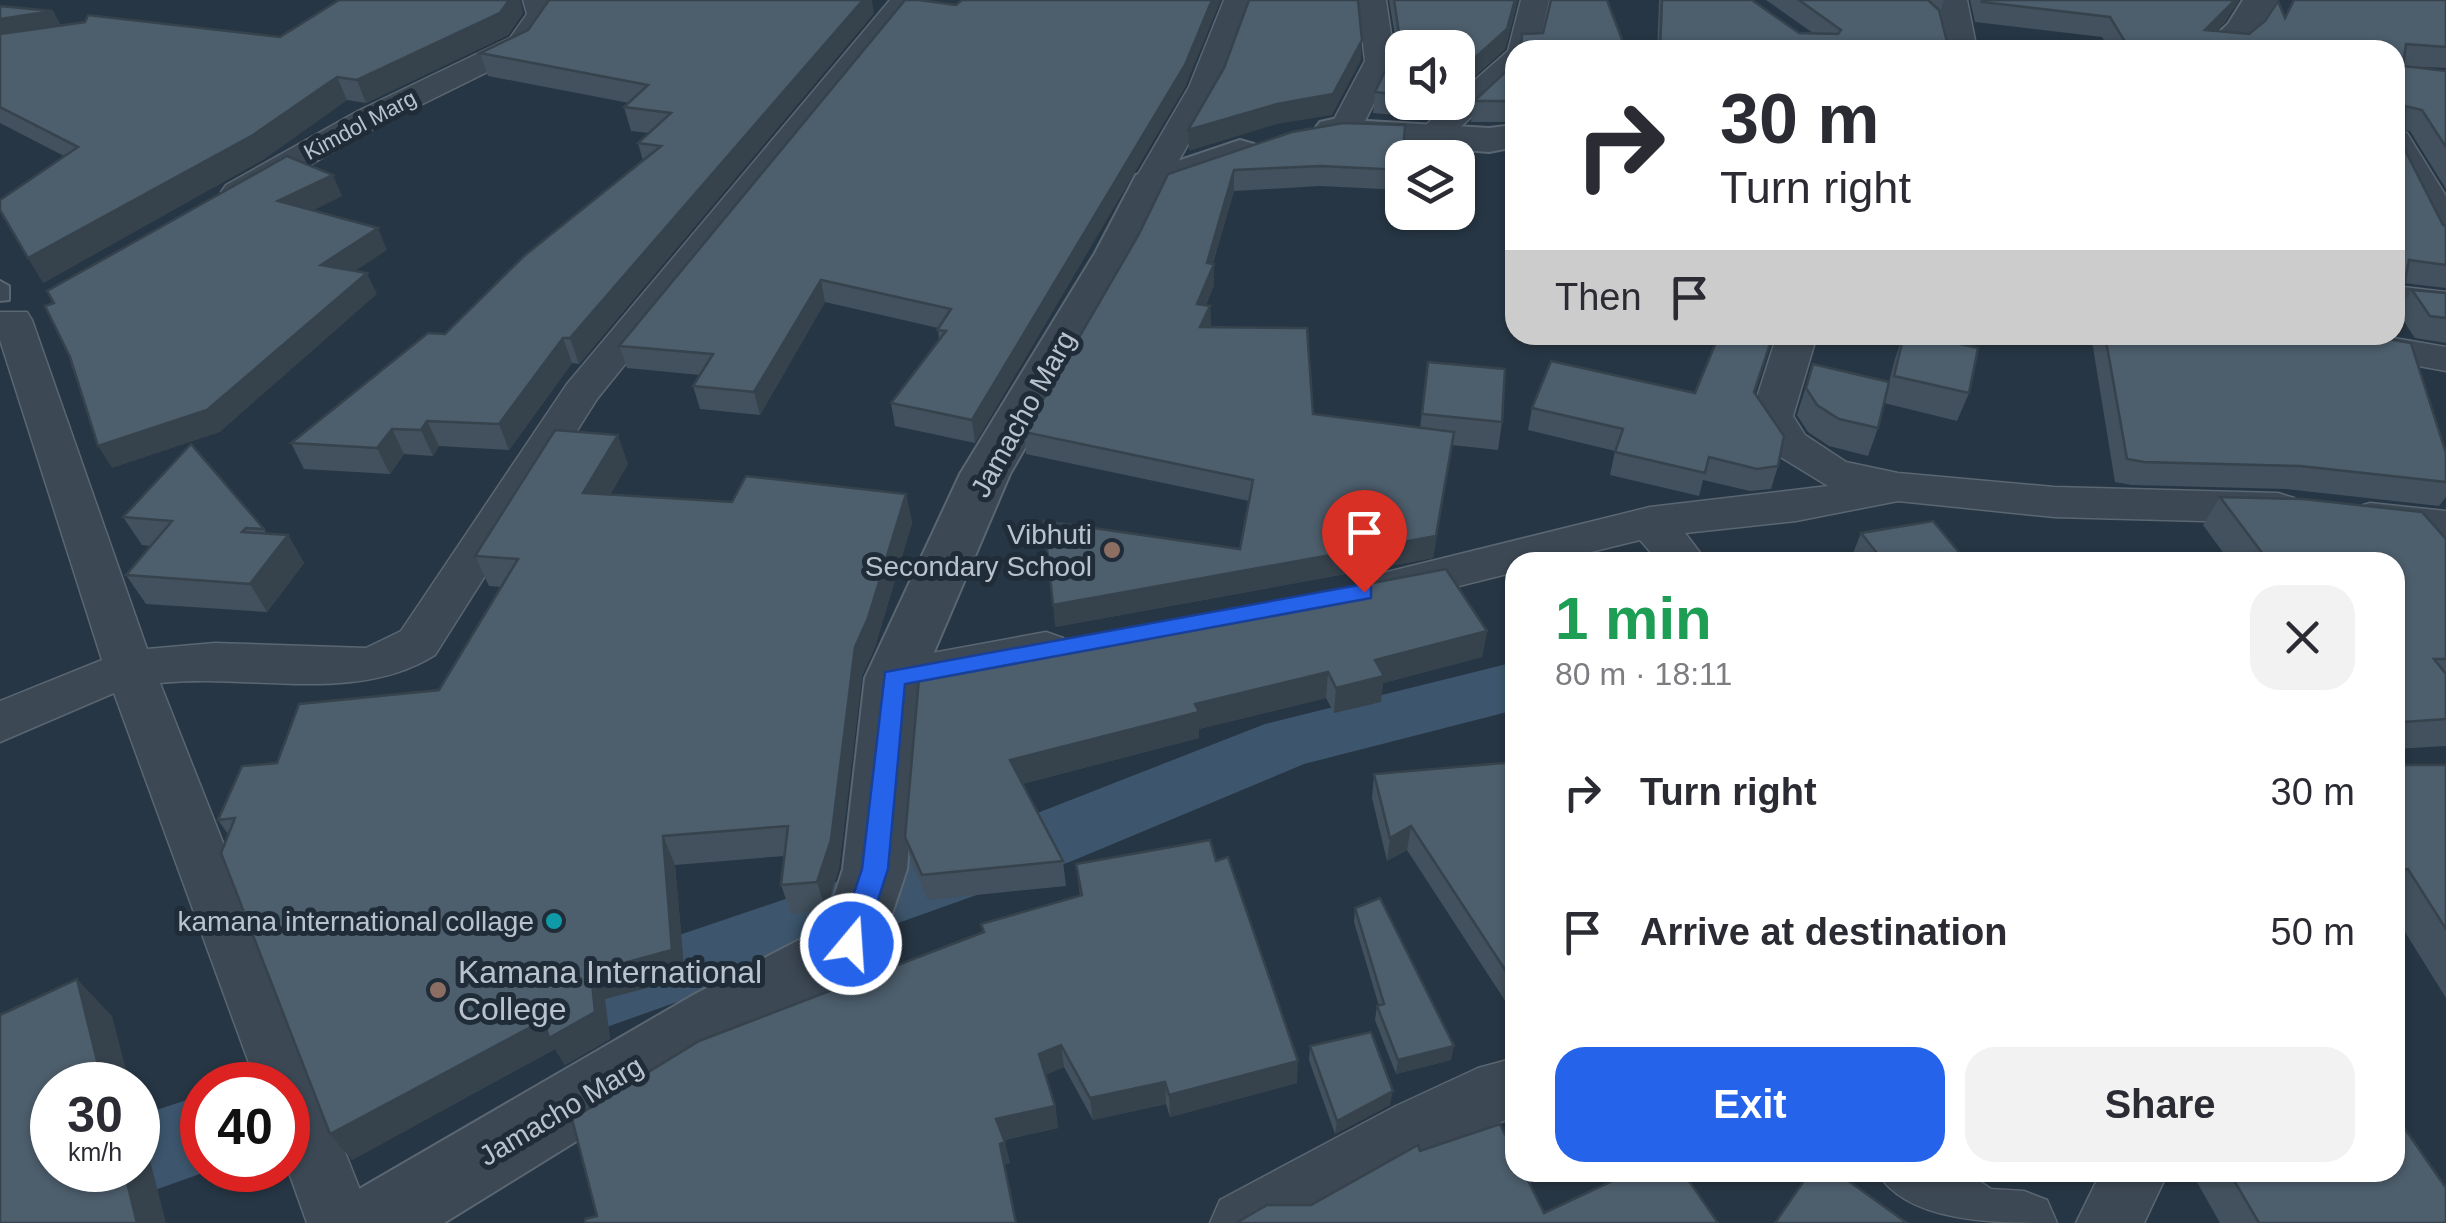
<!DOCTYPE html>
<meta charset="utf-8">
<style>
body{margin:0;font-family:Arial,sans-serif;background:#f2f2f3;color:#2b2b33;height:100vh;display:flex;flex-direction:column;font-size:38px;white-space:nowrap}
*{box-sizing:border-box;margin:0}
p{font-size:32px;color:#7c7c81}
.icon{flex:none;width:55px;height:55px;fill:none;stroke:currentColor;stroke-width:2;stroke-linecap:round;stroke-linejoin:round}
.map{position:relative;flex:1;overflow:hidden}
.drawer{position:absolute;left:1505px;top:552px;width:900px;height:630px;display:flex;flex-direction:column;background:#fff;border-radius:30px;box-shadow:0 2px 8px #0004}
.drawer>*{flex:none}
.guide{position:absolute;left:1505px;top:40px;width:900px;height:305px;border-radius:30px;box-shadow:0 2px 8px #0004;background:#fff;color:#2b2b33;overflow:hidden}
.controls{position:absolute;left:1385px;top:30px;display:grid;gap:20px}
.controls a{display:grid;place-items:center;width:90px;height:90px;border-radius:20px;background:#fff;box-shadow:0 2px 8px #0004;font-size:50px}
.speed{position:absolute;left:30px;top:1062px;display:flex;gap:20px;font-size:50px;font-weight:700;text-align:center}
.speed>*{display:grid;place-content:center;width:130px;height:130px;border-radius:50%;background:#fff;box-shadow:0 2px 8px #0004;line-height:1}
.speed small{font-size:25px;font-weight:400}
.speed .limit{border:15px solid #d22;background:#fff;color:#111}
.pin{position:absolute;display:grid;place-items:center;width:85px;height:85px;color:#fff;margin:-102px -42px;border-radius:50% 50% 50% 0;rotate:-45deg;box-shadow:0 0 10px #0007}
.pin .icon{rotate:45deg}
.me{position:absolute;width:110px;margin:-55px;rotate:18deg;stroke-linejoin:round;filter:drop-shadow(0 0 8px #0008)}
.turn{display:flex;align-items:center;gap:35px;height:210px;padding:0 50px;font-size:45px}
.turn .icon{width:130px;height:130px;stroke-width:2.5}
.turn b{display:block;font-size:70px;line-height:85px}
.then{display:flex;align-items:center;height:95px;padding:0 50px;background:#0003;gap:20px;font-size:38px}
.round{display:grid;place-items:center;flex:none;width:105px;height:105px;border-radius:30px;background:#f2f2f3}
.head{display:flex;align-items:center;justify-content:space-between;height:170px;padding:0 50px}
h1{font-size:60px;font-weight:600;line-height:75px;color:#1e9e55}
.action{display:flex;gap:20px;margin-top:auto;padding:20px 50px}
.action a{flex:1;height:115px;border-radius:30px;background:#2563eb;color:#fff;font-size:40px;font-weight:600;line-height:115px;text-align:center}
.action a+a{background:#f2f2f3;color:#2b2b33}
ul{padding:0;list-style:none}
li{display:flex;align-items:center;gap:30px;height:140px;padding:0 50px}
li div{flex:1}
li b{display:block;font-size:38px}
li em{font-style:normal}
.map>svg:first-child{display:block}
</style>
<div class="map">
<svg width="2446" height="1223" viewBox="0 0 2446 1223">
<rect width="100%" height="100%" fill="#273644"/>
<g fill="none" stroke-linecap="round" stroke-linejoin="round">
<g fill="#3d566d" fill-rule="evenodd">
<path d="M1515 662V710L1304 764 1072 861 604 1028 576 1018 565 994 576 970 1022 819 1265 724Z"/>
<path d="M202 1095V1170H211L138 1196 108 1184 102 1170H138V1116Z"/>
</g>
<defs>
<path id="service" d="M0 281 9 286V300L0 301Z"/>
<g id="minor">
<path d="M523 0H551L557 14 532 50 380 125 250 199H226L221 192 226 185 358 111 510 38 527 14Z"/>
<path d="M890 0H919L597 399 435 655C356 705 250 673 160 683L373 1223H307L288 1170V1085H257L114 693 0 742V701L102 660 0 340V312H27L32 320 147 649 215 643 366 648 401 631 567 384Z"/>
<path d="M1224 0H1252L1221 87 1162 190H1138L1133 183 1189 87Z"/>
<path d="M1358 0H1386L1395 61 1362 127 1346 137 1330 127 1365 61Z"/>
<path d="M1521 0H1549L1538 50H1515V75L1443 144H1419L1414 137 1449 102H1458V95L1508 51Z"/>
<path d="M1939 0H1967L1977 50H1947Z"/>
<path d="M2395 130 2407 133 2446 196V248L2433 245 2428 237 2395 168Z"/>
<path d="M2395 286 2446 292V314L2395 308Z"/>
<path d="M1777 335H1817L1793 416 1805 435 1846 462 1898 473 2054 487 2278 493 2294 498 2300 508 2294 518 2278 523 2054 517 1898 501 1796 521 1685 533 1707 562H1659L1640 540 1550 562H1515V572L1387 604 1370 600 1364 588 1370 576 1387 572 1650 507 1828 486 1774 453 1751 416Z"/>
<path d="M2337 335H2377L2446 347V371L2348 353Z"/>
<path d="M2370 503 2446 511V541L2354 528 2348 518 2354 508Z"/>
<path d="M1046 632 1063 638 1070 650 1063 662 894 696 876 691 869 678 876 665 894 660Z"/>
<path d="M1515 1058V1116L1440 1148 1307 1223H1210L1220 1200 1396 1106 1478 1068Z"/>
<path d="M1877 1172H1966L1991 1189 2024 1191 2047 1200 2057 1223C1994 1223 1907 1223 1877 1172Z"/>
<path d="M2101 1172H2168L2144 1223H2076Z"/>
</g>
<g id="tertiary">
<path d="M2243 0H2277L2253 38 2239 50H2200L2228 24Z"/>
<path d="M1333 119 1489 128 1515 125V147L1489 152 1320 138 1314 130 1320 122Z"/>
<path d="M1240 140 1254 144 1259 152 1254 160 1166 191 1137 253 1010 474 923 678 907 869 875 965 743 1038 444 1223H336L347 1196 695 994 824 927 843 869 865 678 960 474 1095 253 1136 175Z"/>
</g>
</defs>
<use href="#service" stroke="#5a6671" stroke-width="4"/>
<use href="#minor" stroke="#5a6671" stroke-width="3"/>
<use href="#tertiary" stroke="#5a6671" stroke-width="4"/>
<use href="#service" fill="#3c4854" fill-rule="evenodd"/>
<use href="#minor" fill="#3c4854" fill-rule="evenodd"/>
<use href="#tertiary" fill="#3c4854" fill-rule="evenodd"/>
</g>
<g fill="#42515d">
<path d="M339 0H520L523 13 508 35 366 103 347 100 264 159 43 283 64 156 0 123V6L53 11 61 26 280 37Z"/>
<path d="M1389 0H1518L1505 49 1458 91V48H1402V102H1445L1428 118 1373 113 1375 92 1397 48Z"/>
<path d="M1659 0H1752L1799 33H1813L1766 0H1944L1940 13 1949 50H1657Z"/>
<path d="M1970 0H2239L2225 22 2216 31 2249 34 2285 18 2446 0V68L2403 66 2446 71V189L2410 131 2404 130V148L2443 225 2446 226V288L2403 283 2396 295 2400 308 2412 290 2446 293V343L2415 338 2399 314 2395 320V50H2110L2102 37 1975 22Z"/>
<path d="M874 13 579 364 572 363 509 450 439 446 433 456 404 454 390 474 304 469 291 443 445 334 643 161 638 143 649 133 631 131 624 107 629 103 488 76 480 53 528 30Z"/>
<path d="M1515 63V122H1471L1474 101Z"/>
<path d="M1186 85 975 443 895 426 891 403 939 340 938 328 825 302 760 415 700 409 693 386 700 375 627 368 619 346Z"/>
<path d="M1402 158V190L1320 186 1234 191 1213 263 1214 285 1206 305 1210 306 1211 327 1313 414 1420 428 1428 362 1502 422 1498 450 1452 445 1433 558 1055 627 1240 549 1249 501 1026 454 1024 432 1139 234 1168 174Z"/>
<path d="M1903 335 1969 393 1957 421 1884 403 1878 428 1868 456 1829 446 1808 432 1797 415 1813 364 1889 382 1895 359Z"/>
<path d="M2091 335H2365L2446 453V497L2439 506 2285 489 2132 485 2115 482Z"/>
<path d="M1695 393H1755L1778 466 1771 489 1750 491 1703 480 1699 496 1610 475 1615 451 1528 430 1532 408Z"/>
<path d="M628 464 610 494 732 502 906 494 912 523 875 647 862 676 839 868 826 910 791 914 781 885 784 856 675 865 685 978 605 999 610 1039 565 1065 555 1049 352 1160 228 834 218 820 277 763 439 690 502 587 489 586 475 556Z"/>
<path d="M2220 497 2446 539V746L2395 749V562H2230L2203 525Z"/>
<path d="M123 517 264 529 266 533 288 535 304 563 267 612 146 604 126 575 151 546 142 545Z"/>
<path d="M1861 533 1967 562H1851L1850 561Z"/>
<path d="M1487 631 1482 657 1383 683 1381 702 1334 713 1326 698 1199 729V738L1022 784 1063 861 1066 886 928 900 911 862 905 837 919 678Z"/>
<path d="M1515 762V1016L1407 850 1387 861 1372 798 1374 774Z"/>
<path d="M2395 765H2446V998L2395 916Z"/>
<path d="M1216 861 1297 1083 1170 1117 1166 1104 1093 1120 1064 1067 1045 1075 1055 1106 1058 1128 1004 1140 1010 1163 597 1216 983 932 981 924 1080 896 1076 864Z"/>
<path d="M1355 908 1451 1060 1396 1074 1375 1020 1377 1006H1379L1354 922Z"/>
<path d="M1310 1046 1390 1105 1335 1134 1309 1060Z"/>
<path d="M2040 1172H2099L2093 1180Z"/>
<path d="M2196 1172H2395L2446 1223H2220L2193 1175Z"/>
</g>
<g fill="#36424c">
<path d="M509 0H520L523 13 508 35 366 103 357 80Z"/>
<path d="M863 0H872L874 13 579 364 570 338Z"/>
<path d="M1212 0H1221L1186 85 975 443 972 420Z"/>
<path d="M1515 0H1518L1505 49 1458 91V73Z"/>
<path d="M2235 0H2239L2225 22 2196 50 2205 30Z"/>
<path d="M53 11 65 34 0 43V19Z"/>
<path d="M1362 40 1361 60 1332 115 1277 124 1189 151 1188 130Z"/>
<path d="M337 77 347 100 264 159 43 283 28 258Z"/>
<path d="M1429 102H1445L1428 118Z"/>
<path d="M1234 170V191L1210 272 1214 264V285L1198 325 1197 304 1207 263Z"/>
<path d="M333 175 342 196 288 223 278 201Z"/>
<path d="M378 228 387 250 331 287 321 265Z"/>
<path d="M367 273 377 294 220 432 112 468 98 446Z"/>
<path d="M821 280 825 302 760 415 754 392Z"/>
<path d="M1210 306 1211 328 1200 327Z"/>
<path d="M563 338 572 363 509 450 499 424Z"/>
<path d="M427 421 439 446 433 456 421 430Z"/>
<path d="M392 429 404 454 390 474 377 448Z"/>
<path d="M1454 432 1433 558 1055 627 1053 605 1436 536Z"/>
<path d="M618 435 628 464 595 522 583 493Z"/>
<path d="M906 494 912 523 875 647 862 676 839 868 826 910 817 882 855 647Z"/>
<path d="M288 535 304 563 267 612 250 584Z"/>
<path d="M1487 631 1482 657 1383 683 1381 702 1334 713 1336 688 1375 660Z"/>
<path d="M1328 672 1326 698 1199 729V738L1014 786 1010 760 1195 704Z"/>
<path d="M1411 826 1407 850 1387 861 1390 838Z"/>
<path d="M663 836 675 865 685 978 605 999 610 1039 565 1065 555 1049 352 1160 330 1134 591 972Z"/>
<path d="M77 979 112 1016 130 1085H103Z"/>
<path d="M1061 1045 1064 1067 1043 1076 1039 1054Z"/>
<path d="M1454 1046 1451 1060 1396 1074 1398 1060Z"/>
<path d="M1298 1061 1297 1083 1170 1117 1169 1095Z"/>
<path d="M1165 1082 1166 1104 1093 1120 1090 1098Z"/>
<path d="M1393 1091 1390 1105 1335 1134 1337 1121Z"/>
<path d="M1055 1106 1058 1128 1001 1140 996 1119Z"/>
<path d="M138 1113 166 1223H137L124 1170H138Z"/>
<path d="M1005 1142 1010 1163 1004 1165 1000 1144Z"/>
</g>
<g fill="#4d5e6c" stroke="#36424c" stroke-width="2.5">
<path d="M339 0H509L500 13 357 80 337 77 253 135 28 258 0 210V200L78 147 0 107V34L85 22 88 15 280 37Z"/>
<path d="M549 0H863L570 338H563L499 424 427 421 421 430 392 429 377 448 291 443 428 333 445 334 524 256 661 146 638 143 671 113 624 107 648 85 480 53 528 30Z"/>
<path d="M905 0H919L956 5 962 0H1212L1185 65 972 420 891 403 946 331 937 330 951 309 821 280 754 392 693 386 713 354 619 346Z"/>
<path d="M1249 0H1358L1362 40 1333 94 1277 104 1188 130 1224 68Z"/>
<path d="M1394 0H1515L1507 29 1458 73V48H1402V95L1375 92 1400 40Z"/>
<path d="M1551 0H1607L1626 50H1521L1522 34 1543 33Z"/>
<path d="M1662 0H1752L1799 33 1838 34 1841 30 1799 0H1928L1939 10 1949 50H1660Z"/>
<path d="M1982 0H2235L2205 30 2249 34 2265 21 2278 1 2285 18 2294 0H2446V47L2406 44 2403 66 2446 71V147L2422 110 2405 106 2404 148 2443 225 2446 226V265L2409 260 2405 281 2395 267V50H2130L2110 17 1982 2Z"/>
<path d="M0 6 53 11 0 19Z"/>
<path d="M1515 63V101H1474Z"/>
<path d="M1343 123 1405 125 1402 170 1321 166 1234 170 1207 263 1214 264 1197 304 1210 306 1200 327 1307 328 1313 414 1454 432 1436 536 1053 605 1044 521 1240 549 1253 480 1024 432 1139 234 1168 174 1292 132Z"/>
<path d="M287 156 333 175 278 201 378 228 321 265 367 273 207 410 98 446 70 357 45 306 54 303 47 291Z"/>
<path d="M2412 290 2446 293V318L2430 316Z"/>
<path d="M2395 292 2401 311H2395Z"/>
<path d="M1719 335H1773L1754 392 1784 436 1778 466 1757 469 1709 457 1705 473 1615 452 1623 429 1532 408 1551 361 1695 393Z"/>
<path d="M1904 335H1920L1978 348 1969 393 1894 376Z"/>
<path d="M2105 335H2365L2411 343 2446 453V482L2300 466 2144 462 2127 459Z"/>
<path d="M1428 362 1505 369 1502 422 1422 414Z"/>
<path d="M1813 364 1889 382 1878 428 1839 419 1817 405 1806 388Z"/>
<path d="M555 430 618 435 583 493 732 502 746 476 906 494 868 618 855 647 831 840 817 882 781 885 788 826 663 836 672 950 591 972 595 1012 549 1038 544 1020 330 1134 221 853 235 818 218 820 242 766 277 763 299 704 439 690 518 559 475 556Z"/>
<path d="M191 444 264 529 246 528 242 532 288 535 250 584 126 575 172 521 123 517Z"/>
<path d="M2220 497 2303 499 2422 512 2446 539V659H2434L2446 674V719L2404 722 2395 710V562H2269Z"/>
<path d="M1933 521 1967 562H1884L1861 533Z"/>
<path d="M1446 569 1487 631 1375 660 1384 676 1336 688 1328 672 1195 704 1199 712 1010 760 1063 861 922 875 905 837 919 678 1041 646Z"/>
<path d="M1515 762V985L1411 826 1390 838 1374 774Z"/>
<path d="M2395 765H2446V929L2408 869 2395 870Z"/>
<path d="M1210 840 1216 861 1228 857 1298 1061 1169 1095 1165 1082 1090 1098 1061 1045 1039 1054 1055 1106 996 1119 1005 1142 1000 1144 1016 1223H585V1219L597 1216 572 1119 699 1041 984 932 981 924 1082 895 1076 864Z"/>
<path d="M1380 898 1454 1046 1398 1060 1377 1006 1384 1004 1355 908Z"/>
<path d="M77 979 103 1085H52V1170H124L137 1223H0V1015Z"/>
<path d="M1371 1032 1393 1091 1337 1121 1310 1046Z"/>
<path d="M1500 1124 1515 1155V1172H1524L1544 1213 1631 1172H1683L1718 1223H1236L1267 1205H1311L1418 1145 1420 1151Z"/>
<path d="M2405 1129 2446 1188V1223H2259L2229 1172H2395V1130Z"/>
<path d="M1810 1172H1836L1907 1223H1775Z"/>
</g>
<path fill="#2563eb" stroke="#184099" stroke-width="2.5" d="M1364 584 1371 586V598L905 684 888 869 861 953H841L837 944 862 869 885 672Z"/>
<g fill="#8d6e63" stroke="#202d39" stroke-width="4">
<circle cx="1112" cy="550" r="10"/>
<circle cx="438" cy="990" r="10"/>
</g>
<circle fill="#0f9aa8" stroke="#202d39" stroke-width="4" cx="554" cy="921" r="10"/>
<g text-anchor="middle" dominant-baseline="central" stroke-width="10" stroke-linejoin="round" paint-order="stroke">
<g font-size="22" fill="#b9c3cd" stroke="#202d39">
<text transform="translate(360 125) rotate(-28)">Kimdol Marg</text>
</g>
<g font-size="28" fill="#b9c3cd" stroke="#202d39">
<text transform="translate(1023 414) rotate(-61)">Jamacho Marg</text>
<text transform="translate(561 1111) rotate(-31)">Jamacho Marg</text>
</g>
<g font-size="28" fill="#b9c3cd" stroke="#202d39" text-anchor="end">
<text x="1092" y="534">Vibhuti<tspan x="1092" dy="32">Secondary School</tspan></text>
<text x="534" y="921">kamana international collage</text>
</g>
<g font-size="32" fill="#b9c3cd" stroke="#202d39" text-anchor="start">
<text x="458" y="972">Kamana International<tspan x="458" dy="37">College</tspan></text>
</g>
</g>
</svg>
<div class="controls">
<a><svg class="icon" aria-label="sound" viewBox="0 0 24 24"><path d="M4 9h4l5-4v14l-5-4H4zM17 9q2 3 0 6"/></svg></a>
<a><svg class="icon" aria-label="layers" viewBox="0 0 24 24"><path d="M12 4l9 5-9 5-9-5zM3 14l9 5 9-5"/></svg></a>
</div>
<div class="speed"><div>30<small>km/h</small></div><div class="limit">40</div></div>
<div class="pin" style="left:1364px;top:592px;background:#d93025"><svg class="icon" aria-label="arrive" viewBox="0 0 24 24"><path d="M6 21V4h12l-3 4 3 4H6"/></svg></div>
<svg class="me" style="left:851px;top:944px" viewBox="-20 -20 40 40"><circle r="17" fill="#2563eb" stroke="#fff" stroke-width="3"/><path d="M0-11L8 9 0 5-8 9z" fill="#fff"/></svg>
<div class="guide">
<div class="turn"><svg class="icon" aria-label="right" viewBox="0 0 24 24"><path d="M7 20v-9h11M14 6l5 5-5 5"/></svg><div><b>30 m</b>Turn right</div></div>
<div class="then">Then<svg class="icon" aria-label="arrive" viewBox="0 0 24 24"><path d="M6 21V4h12l-3 4 3 4H6"/></svg></div>
</div>
<section class="drawer">
<div class="head"><div><h1>1 min</h1><p>80 m · 18:11</p></div><a class="round"><svg class="icon" aria-label="close" viewBox="0 0 24 24"><path d="M6 6l12 12M18 6L6 18"/></svg></a></div>
<ul>
<li><svg class="icon" aria-label="right" viewBox="0 0 24 24"><path d="M7 20v-9h11M14 6l5 5-5 5"/></svg><div><b>Turn right</b></div><em>30 m</em></li>
<li><svg class="icon" aria-label="arrive" viewBox="0 0 24 24"><path d="M6 21V4h12l-3 4 3 4H6"/></svg><div><b>Arrive at destination</b></div><em>50 m</em></li>
</ul>
<div class="action"><a>Exit</a><a>Share</a></div>
</section>
</div>
